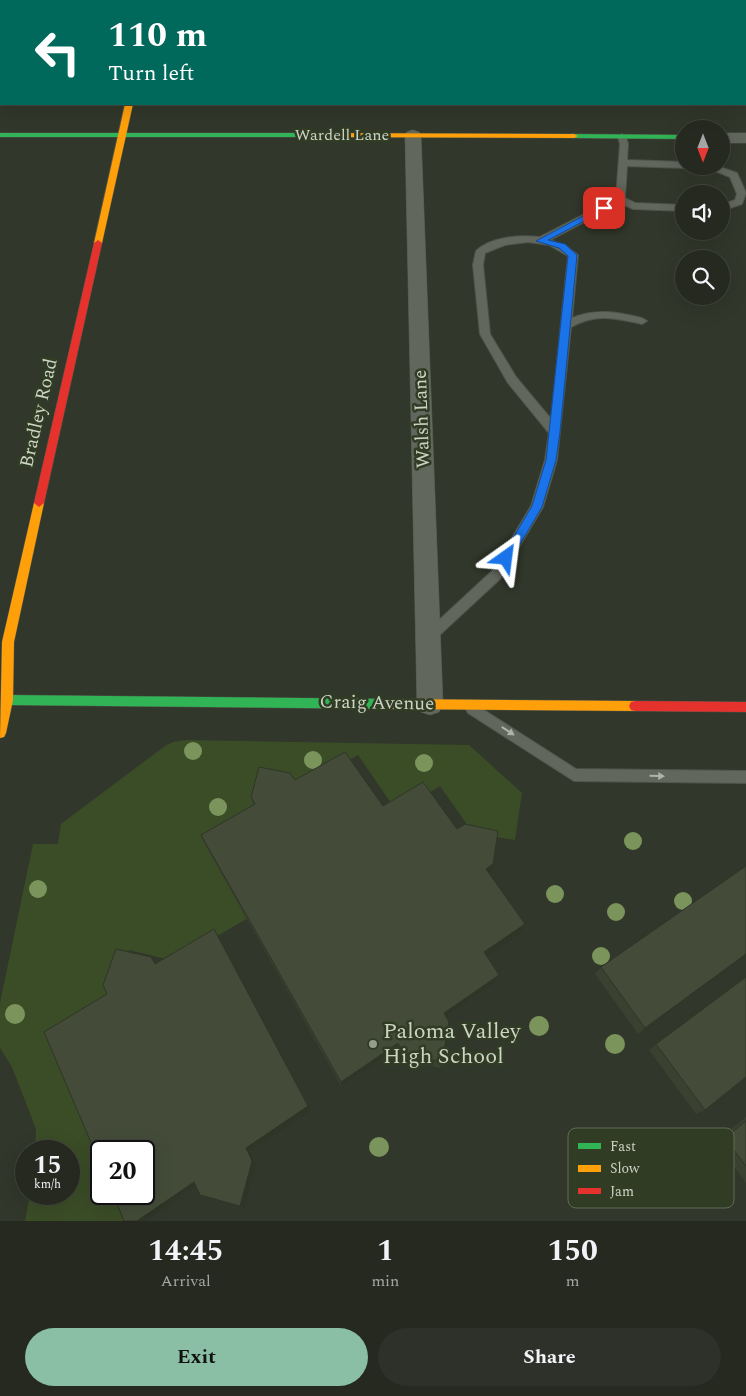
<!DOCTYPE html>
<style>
body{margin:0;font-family:Spectral,serif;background:#2d3129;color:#f1f3f6;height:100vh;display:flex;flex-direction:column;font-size:19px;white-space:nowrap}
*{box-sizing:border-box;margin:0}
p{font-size:16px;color:#a3a6a5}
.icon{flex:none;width:28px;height:28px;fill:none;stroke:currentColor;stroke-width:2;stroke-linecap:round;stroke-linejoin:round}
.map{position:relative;height:1221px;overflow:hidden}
.panel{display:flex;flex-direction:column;background:#252920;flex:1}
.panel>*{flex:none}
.top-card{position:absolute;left:0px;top:0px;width:746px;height:105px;box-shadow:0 5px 20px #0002,0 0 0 1px #42453e;background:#00695c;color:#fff;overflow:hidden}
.needle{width:32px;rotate:180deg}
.fabs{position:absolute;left:675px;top:120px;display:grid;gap:10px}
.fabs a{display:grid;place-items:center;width:55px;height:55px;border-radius:50%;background:#252920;box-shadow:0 5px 20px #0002,0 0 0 1px #42453e;font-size:25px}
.speed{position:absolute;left:15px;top:1140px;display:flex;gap:10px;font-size:25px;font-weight:700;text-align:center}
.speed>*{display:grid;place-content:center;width:65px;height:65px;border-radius:50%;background:#252920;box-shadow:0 5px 20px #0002,0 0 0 1px #42453e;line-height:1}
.speed small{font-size:12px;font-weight:400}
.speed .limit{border:2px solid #111;border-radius:8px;background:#fff;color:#111}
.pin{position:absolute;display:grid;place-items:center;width:42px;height:42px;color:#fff;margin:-21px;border-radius:10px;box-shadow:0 2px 8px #0006}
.me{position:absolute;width:55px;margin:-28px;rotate:31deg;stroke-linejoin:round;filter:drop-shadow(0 0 4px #0008)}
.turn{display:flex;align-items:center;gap:18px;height:105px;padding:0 25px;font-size:22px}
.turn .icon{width:65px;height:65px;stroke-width:2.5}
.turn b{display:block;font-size:35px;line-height:42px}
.eta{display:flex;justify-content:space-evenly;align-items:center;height:85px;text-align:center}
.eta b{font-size:30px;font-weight:700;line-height:35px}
.cta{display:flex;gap:10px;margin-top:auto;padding:10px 25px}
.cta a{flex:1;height:58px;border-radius:30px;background:#8abfa5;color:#111;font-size:20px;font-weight:700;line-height:58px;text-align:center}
.cta a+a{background:#2d3129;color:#f1f3f6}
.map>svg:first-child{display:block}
</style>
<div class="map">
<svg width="746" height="1221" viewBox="0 0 746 1221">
<rect width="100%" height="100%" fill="#31372a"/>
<path fill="#3b4d27" d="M186 740 469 745 522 793 515 840 473 833 440 786 397 812 358 755 309 784 248 918 174 961 129 950 113 998 101 1151V1194H121L132 1221H25L30 1194H69V1151H35L36 1129 12 1067 0 1048V1003L33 844H58L61 824 165 746 173 742Z"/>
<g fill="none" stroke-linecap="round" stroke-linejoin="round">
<defs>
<g id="lane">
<path d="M622 134 626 137 628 144 627 160 684 162V166H688L684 168 627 166 625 198 635 203 684 205V211L633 209 620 203 550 240 566 246 578 255 572 318C596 308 617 312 642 318L647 321 642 324C614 318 597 313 571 327L557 460 543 507 500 579 432 642 428 643 424 642 422 638 424 634 492 571 531 506 545 460 549 433 508 383 480 334 473 265 476 251C491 236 521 235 540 237L616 198 620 144 618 137ZM528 242 549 245 568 256 551 419 516 377 490 334 483 265 485 253 505 245Z"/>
<path d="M703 166H717L737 173 746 193 742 204 721 211V205L735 200 737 194 730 177Z"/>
<path d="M473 703 576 769 746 771V783L574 781 468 713 466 709 468 705Z"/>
</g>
<g id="street">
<rect x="145" y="0" width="14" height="1"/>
<path d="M413 130 419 132 421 135 443 704 439 712 430 715 421 712 417 704 405 135 407 132Z"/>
<rect x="721" y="133" width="25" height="10"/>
</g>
<g id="fast">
<path d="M0 133H311L315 135 311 137H0Z"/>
<path d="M571 134 684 135V139L574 138 570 136Z"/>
<path d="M7 695 393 699 397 700 399 704 397 708 393 709 7 705 3 704 1 700 3 696Z"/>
</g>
<g id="slow">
<path d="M125 104H133L102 243 98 246 94 243Z"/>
<path d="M308 133 574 134 578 136 574 138 311 137 307 135Z"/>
<path d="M39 499 44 503 14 642 13 700 6 733 4 737 0 738 2 642 34 503Z"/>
<path d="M393 699 635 701 639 702 641 706 639 710 635 711 393 709 389 708 387 704 389 700Z"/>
</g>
<g id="jam">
<path d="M98 240 102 243 44 503 39 507 34 503 94 243Z"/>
<path d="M635 701 746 702V712L635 711 631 710 629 706 631 702Z"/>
</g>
</defs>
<use href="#lane" stroke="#4f554a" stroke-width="2"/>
<use href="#street" stroke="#4f554a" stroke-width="1"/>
<use href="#fast" stroke="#4f554a" stroke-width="1"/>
<use href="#slow" stroke="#4f554a" stroke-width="1"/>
<use href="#jam" stroke="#4f554a" stroke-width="1"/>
<use href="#lane" fill="#62675d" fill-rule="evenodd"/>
<use href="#street" fill="#62675d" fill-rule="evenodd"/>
<use href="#fast" fill="#30b455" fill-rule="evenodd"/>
<use href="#slow" fill="#ff9f0a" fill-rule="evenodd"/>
<use href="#jam" fill="#e5322d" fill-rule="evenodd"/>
</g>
<g fill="#7a945c">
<circle cx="193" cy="751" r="9"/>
<circle cx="313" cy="760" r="9"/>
<circle cx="424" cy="763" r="9"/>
<circle cx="218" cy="807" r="9"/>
<circle cx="633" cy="841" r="9"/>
<circle cx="38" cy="889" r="9"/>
<circle cx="555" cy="894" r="9"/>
<circle cx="683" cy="901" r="9"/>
<circle cx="616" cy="912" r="9"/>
<circle cx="601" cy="956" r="9"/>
<circle cx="15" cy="1014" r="10"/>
<circle cx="539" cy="1026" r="10"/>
<circle cx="615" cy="1044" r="10"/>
<circle cx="379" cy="1147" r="10"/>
</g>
<g fill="#3a4131">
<path d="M295 780 457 829 490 873 489 874 525 924 521 933 486 956 499 975 496 982 446 1016 442 1062 440 1068 403 1059 397 1049 341 1086 205 845 201 835 253 805 251 797Z"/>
<path d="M746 955 638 1034 595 974 601 967Z"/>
<path d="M746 977 705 1110 696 1114 649 1050Z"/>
<path d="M746 1117V1183L716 1141Z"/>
</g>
<g fill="#303528">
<path d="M493 864 490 873 483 878 486 869Z"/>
<path d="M525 924 521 933 481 960 484 952Z"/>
<path d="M746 954V955L638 1034 645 1028Z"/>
<path d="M499 975 496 982 442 1019 444 1013Z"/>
<path d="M398 1043 397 1049 341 1086V1082Z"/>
<path d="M308 1106 310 1111 249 1151 256 1164 244 1208 240 1206 246 1148Z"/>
<path d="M194 1182 199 1184 145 1221H137Z"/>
</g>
<g fill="#444c39" stroke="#303528">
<path d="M345 752 383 806 423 782 457 829 465 824 498 831 493 864 486 869 525 924 484 952 499 975 444 1013 449 1022 442 1062 404 1053 398 1043 341 1082 201 835 255 804 251 797 259 767 290 773 295 780Z"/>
<path d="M746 866V954L645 1028 601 967Z"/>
<path d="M214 929 308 1106 246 1148 252 1161 240 1206 200 1195 194 1182 137 1221H124L113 1194H144V1151H101V1166L44 1032 107 994 103 985 116 949 151 957 155 964Z"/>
<path d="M746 977V1077L705 1110 656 1044Z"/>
<path d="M746 1121V1166L725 1138Z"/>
</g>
<defs><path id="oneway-solid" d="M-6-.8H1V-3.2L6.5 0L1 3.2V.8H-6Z" transform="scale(1.25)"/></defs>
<g fill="#adb3a6">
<use href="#oneway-solid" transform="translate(508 731) rotate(33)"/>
<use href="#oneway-solid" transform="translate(657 776) rotate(1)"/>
</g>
<path fill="#1a73e8" stroke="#114b97" d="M604 205 609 208 607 209 548 240 565 244 577 255 560 432 556 460 542 507 510 561 506 562 501 558 532 506 546 460 568 256 559 248 536 241Z"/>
<circle fill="#969d8f" stroke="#313c25" stroke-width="2" cx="373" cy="1044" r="5"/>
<g text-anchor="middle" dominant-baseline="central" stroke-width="5" stroke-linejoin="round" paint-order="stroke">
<g font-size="16" fill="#cdd4c6" stroke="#313c25">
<text x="342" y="135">Wardell Lane</text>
</g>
<g font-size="19" fill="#cdd4c6" stroke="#313c25">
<text transform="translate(39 413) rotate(-77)">Bradley Road</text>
<text transform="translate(422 419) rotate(-92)">Walsh Lane</text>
<text transform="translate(377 703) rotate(1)">Craig Avenue</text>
</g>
<g font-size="22" fill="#cdd4c6" stroke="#313c25" text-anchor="start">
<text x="383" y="1031">Paloma Valley<tspan x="383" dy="25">High School</tspan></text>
</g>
</g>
<rect x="568" y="1128" width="166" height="80" rx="8" fill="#313c25" stroke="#606a55" stroke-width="1"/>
<rect x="578" y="1143" width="23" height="6" fill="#30b455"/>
<rect x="578" y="1165" width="23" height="7" fill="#ff9f0a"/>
<rect x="578" y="1188" width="23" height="6" fill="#e5322d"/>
<g font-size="14" fill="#cdd4c6">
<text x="610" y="1151">Fast</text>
<text x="610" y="1173">Slow</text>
<text x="610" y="1196">Jam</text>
</g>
</svg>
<div class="fabs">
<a><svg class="needle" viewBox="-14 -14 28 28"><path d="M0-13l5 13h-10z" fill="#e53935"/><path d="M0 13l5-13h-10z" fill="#a3a6a5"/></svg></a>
<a><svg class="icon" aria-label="sound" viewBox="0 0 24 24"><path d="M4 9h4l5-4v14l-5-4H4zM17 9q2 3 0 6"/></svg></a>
<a><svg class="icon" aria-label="search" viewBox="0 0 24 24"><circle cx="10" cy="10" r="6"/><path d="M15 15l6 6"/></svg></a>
</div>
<div class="speed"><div>15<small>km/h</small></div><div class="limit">20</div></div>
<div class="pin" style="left:604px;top:208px;background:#d93025"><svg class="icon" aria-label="arrive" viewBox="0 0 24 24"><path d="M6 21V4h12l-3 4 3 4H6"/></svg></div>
<svg class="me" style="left:506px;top:558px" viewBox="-20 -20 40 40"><path d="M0-17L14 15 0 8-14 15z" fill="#1a73e8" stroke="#fff" stroke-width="4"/></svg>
<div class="top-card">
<div class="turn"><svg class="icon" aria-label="left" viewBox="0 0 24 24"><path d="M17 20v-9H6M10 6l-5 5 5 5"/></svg><div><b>110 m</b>Turn left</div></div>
</div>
</div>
<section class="panel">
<div class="eta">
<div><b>14:45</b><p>Arrival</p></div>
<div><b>1</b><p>min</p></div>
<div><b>150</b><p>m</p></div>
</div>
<div class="cta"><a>Exit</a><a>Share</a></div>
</section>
